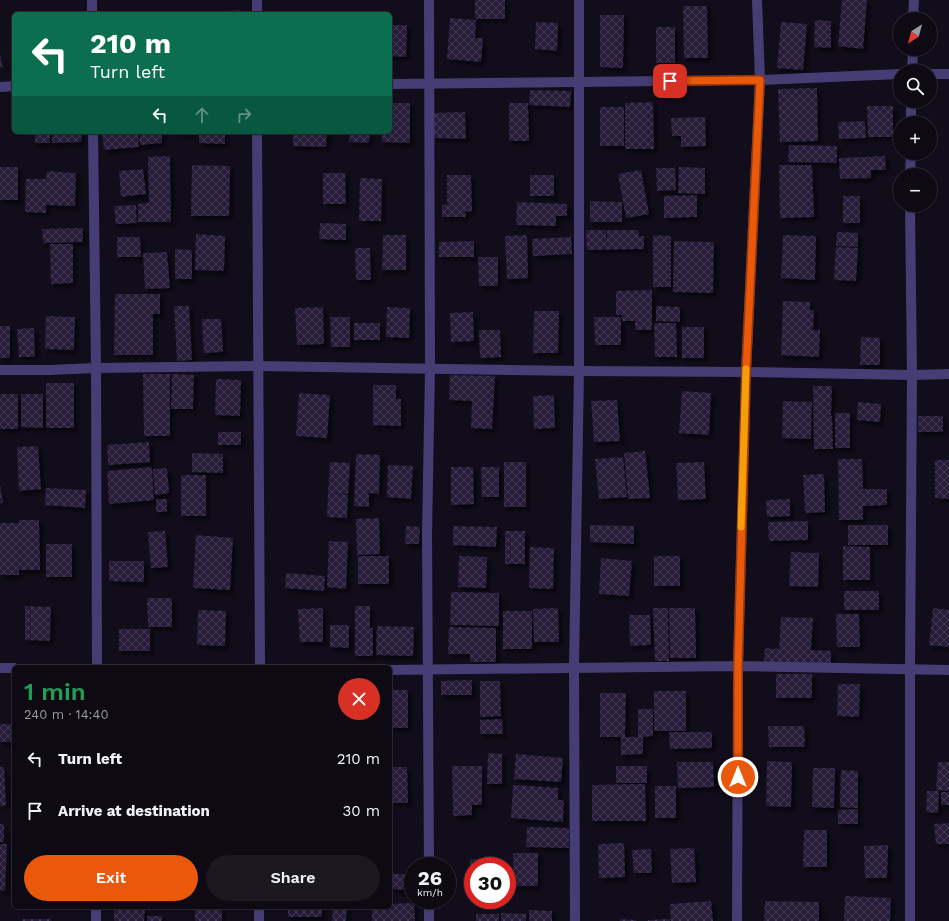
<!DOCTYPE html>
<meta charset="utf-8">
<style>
body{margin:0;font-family:"Work Sans",sans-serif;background:#1b1822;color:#f1f3f6;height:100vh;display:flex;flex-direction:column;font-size:15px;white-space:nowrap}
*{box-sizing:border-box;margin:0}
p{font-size:13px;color:#9a9aa0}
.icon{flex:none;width:22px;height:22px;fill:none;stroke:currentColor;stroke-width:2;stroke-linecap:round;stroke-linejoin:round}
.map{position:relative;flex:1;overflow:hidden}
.drawer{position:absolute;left:12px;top:665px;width:380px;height:244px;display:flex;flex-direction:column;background:#0d0a14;border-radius:6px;box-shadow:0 1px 3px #0004,0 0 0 1px #2d2b34}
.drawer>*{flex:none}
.hud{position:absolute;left:12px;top:12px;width:380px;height:122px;border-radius:6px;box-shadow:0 1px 3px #0004,0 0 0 1px #2d2b34;background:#0b6e4f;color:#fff;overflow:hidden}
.needle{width:26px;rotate:216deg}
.fabs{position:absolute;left:893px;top:12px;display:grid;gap:8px}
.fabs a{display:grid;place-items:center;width:44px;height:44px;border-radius:50%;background:#0d0a14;box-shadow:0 1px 3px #0004,0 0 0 1px #2d2b34;font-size:20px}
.speed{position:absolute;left:404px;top:857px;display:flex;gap:8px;font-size:20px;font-weight:700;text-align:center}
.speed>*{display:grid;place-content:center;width:52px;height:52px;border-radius:50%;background:#0d0a14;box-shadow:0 1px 3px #0004,0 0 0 1px #2d2b34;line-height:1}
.speed small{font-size:10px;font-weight:400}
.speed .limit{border:6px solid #d22;background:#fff;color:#111}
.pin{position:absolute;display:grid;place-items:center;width:34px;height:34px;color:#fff;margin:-17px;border-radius:8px;box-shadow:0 2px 6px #0006}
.me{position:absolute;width:44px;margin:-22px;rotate:0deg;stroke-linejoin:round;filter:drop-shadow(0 0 3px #0008)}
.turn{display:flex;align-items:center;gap:14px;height:84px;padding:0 12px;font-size:18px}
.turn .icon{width:52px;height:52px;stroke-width:2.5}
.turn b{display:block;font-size:28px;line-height:34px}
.lanes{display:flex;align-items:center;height:38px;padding:0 12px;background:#0003;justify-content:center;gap:20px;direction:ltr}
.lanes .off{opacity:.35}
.round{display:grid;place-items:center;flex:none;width:42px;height:42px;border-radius:21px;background:#1b1822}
.summary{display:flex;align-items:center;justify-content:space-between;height:68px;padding:0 12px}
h1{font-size:24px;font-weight:600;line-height:30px;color:#1e9e55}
.cta{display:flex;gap:8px;margin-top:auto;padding:8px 12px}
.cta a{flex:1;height:46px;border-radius:24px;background:#ea580c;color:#fff;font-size:16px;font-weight:600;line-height:46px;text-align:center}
.cta a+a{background:#1b1822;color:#f1f3f6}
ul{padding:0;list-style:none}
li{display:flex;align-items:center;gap:12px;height:52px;padding:0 12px}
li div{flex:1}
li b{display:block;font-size:15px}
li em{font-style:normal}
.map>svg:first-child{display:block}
</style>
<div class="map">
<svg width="949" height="921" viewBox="0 0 949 921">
<defs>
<pattern id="building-cross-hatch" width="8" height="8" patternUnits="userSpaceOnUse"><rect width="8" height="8" fill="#251b39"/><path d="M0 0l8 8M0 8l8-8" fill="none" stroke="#443b56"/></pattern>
<filter id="shadow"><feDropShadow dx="3.5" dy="3.5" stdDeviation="2" flood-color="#0009"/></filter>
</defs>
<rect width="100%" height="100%" fill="#110d1b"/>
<g fill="url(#building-cross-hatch)" filter="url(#shadow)">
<rect x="475" y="0" width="30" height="19"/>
<path d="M842 0H867L863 49 838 46Z"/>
<path d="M683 6H707L708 58H684Z"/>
<path d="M240 10V14H213V12Z"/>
<path d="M600 15H624L623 68 600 67Z"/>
<path d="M450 18 476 20 475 38H483L481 62 447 59Z"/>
<path d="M815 20 831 21V48L814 47Z"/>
<path d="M536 22 558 23 557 51 535 49Z"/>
<path d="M781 22 807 24 803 70 777 68Z"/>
<path d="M390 25H407L406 57 390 56Z"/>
<rect x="656" y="27" width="19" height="36"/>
<path d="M0 54 3 67 0 68Z"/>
<path d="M817 88 818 141 780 142 778 89Z"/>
<path d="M530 90 571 91 570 107 529 105Z"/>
<path d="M653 102 654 149H625V103Z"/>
<path d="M390 103H410V143L382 142V132H390Z"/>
<path d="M509 103H528L529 141H509Z"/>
<path d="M867 106H893V137H868Z"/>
<rect x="600" y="107" width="24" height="39"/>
<path d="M465 112 466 139 434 138V113Z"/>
<path d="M705 117 706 146 681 147V136H672L671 118Z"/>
<path d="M865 121 866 138 839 139 838 122Z"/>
<rect x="35" y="132" width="15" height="11"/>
<path d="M52 132H81L82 142 52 143Z"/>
<path d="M102 132H138L139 147 104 150Z"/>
<path d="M139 132H162V143L140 145Z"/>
<rect x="175" y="132" width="22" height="2"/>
<path d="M199 132H225V144L199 143Z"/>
<path d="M293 132H327L326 147 293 146Z"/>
<path d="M350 132H370L369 143 349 142Z"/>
<path d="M789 145 837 146V163L788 162Z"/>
<path d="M170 156 171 222H138V204L149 203 148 157Z"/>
<path d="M885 156 886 170H871V178L840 179 839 158Z"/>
<path d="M192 165 230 166 229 216H191Z"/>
<path d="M779 165H812L814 217 780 218Z"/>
<rect x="0" y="167" width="18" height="33"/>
<path d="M679 167 705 168V194L678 193Z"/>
<path d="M656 168H675L676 190 657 191Z"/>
<path d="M143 169 146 194 121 197 119 171Z"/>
<path d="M641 170 649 214 626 218 618 174Z"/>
<path d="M47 171 76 173 75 206 46 205V213L25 212 26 179H46Z"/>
<path d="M323 173H345L346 204H323Z"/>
<path d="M447 175H471L472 212 465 211 466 217H442V205H447Z"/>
<rect x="530" y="175" width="24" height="21"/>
<path d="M360 178 382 179 381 221H359Z"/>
<path d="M697 195V217L664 218V196Z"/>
<rect x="843" y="196" width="17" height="27"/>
<path d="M590 201 622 202V222H590Z"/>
<path d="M517 202 567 204V216H556V226L516 225Z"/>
<path d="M136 205 137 223 116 224 114 206Z"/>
<path d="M320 223 346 224V240L319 239Z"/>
<path d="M83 228V242L43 243 42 229Z"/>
<path d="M586 230H606V246L607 230H638L639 236H644V249L587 250Z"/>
<path d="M837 232 858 233V247L836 246Z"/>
<path d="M196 234 225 236 224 271 195 270Z"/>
<path d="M383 235H406V270H382Z"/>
<path d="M527 235 528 278 507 279 505 236Z"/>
<path d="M653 235 671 236V287H653Z"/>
<path d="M783 235 816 236 815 280 781 278Z"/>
<path d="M117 237H140L141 257H117Z"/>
<path d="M571 237 572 254 533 256 532 239Z"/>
<path d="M474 241V257H439V242Z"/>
<path d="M674 241 714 242 713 293 673 292Z"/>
<path d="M50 244H73V283L51 284Z"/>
<path d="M836 247 858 248 856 281 834 280Z"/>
<path d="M355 248H370L371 280H356Z"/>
<path d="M175 249 192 250V279H175Z"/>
<path d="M167 252 170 288 145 289 143 253Z"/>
<path d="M478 257H498V286H479Z"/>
<path d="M652 290V330H635V321H622V315H616V291Z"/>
<path d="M115 294H160V314H153V355H114Z"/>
<path d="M783 301 810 302V310H814L813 330H820L819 357 781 355Z"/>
<path d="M174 306H189L192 360 177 361Z"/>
<path d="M656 306 680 307V322L656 321Z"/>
<path d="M323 307 324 344 297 345 295 308Z"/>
<path d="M387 307 410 308 409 338 386 337Z"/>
<path d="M534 311H559L558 353H533Z"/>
<path d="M473 312 474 341 451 342 450 313Z"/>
<path d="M46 316 75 317 74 350 45 349Z"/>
<path d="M330 317H350V347H331Z"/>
<path d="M594 317H621V345H595Z"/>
<path d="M202 319H221L223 352 204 353Z"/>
<rect x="354" y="323" width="26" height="17"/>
<path d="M654 323H676L677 357H655Z"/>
<rect x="0" y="326" width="10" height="32"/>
<rect x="682" y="327" width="22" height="31"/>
<path d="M34 328 35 357H19L17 329Z"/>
<path d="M479 330H500L501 357 480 358Z"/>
<path d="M861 337 880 338V365H860Z"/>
<path d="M143 374H170V436H144Z"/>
<path d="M172 374 194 375 193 409H171Z"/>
<path d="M450 375 495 376 492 429 471 428 472 401 449 400Z"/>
<path d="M216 379 241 380 240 416 215 415Z"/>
<rect x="46" y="383" width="28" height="45"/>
<path d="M373 385H396V399H401V426L373 425Z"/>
<path d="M813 386H832L831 416H823H832L833 449H814Z"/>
<path d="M682 391 711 393 709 435 679 433Z"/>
<path d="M299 393 330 395 327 438 296 436Z"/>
<rect x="0" y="394" width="18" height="35"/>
<path d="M21 394H43V428L21 427Z"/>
<path d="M554 395 555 428 534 429 533 396Z"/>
<path d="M617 400 620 441 594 442 591 401Z"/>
<path d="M783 401 812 402 811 439 782 438Z"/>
<path d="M858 402 881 404 880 422 857 420Z"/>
<rect x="835" y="413" width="15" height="35"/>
<rect x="918" y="416" width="25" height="16"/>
<rect x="218" y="432" width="23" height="13"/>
<path d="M149 442 150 462 108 465 107 445Z"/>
<path d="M38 446 41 489 19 491 17 447Z"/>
<path d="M645 451 650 498 628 499 624 453Z"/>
<path d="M192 453 223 454V473L192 472Z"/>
<path d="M356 454 380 455 379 494 369 493V507L354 506Z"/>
<path d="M623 457 627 497 599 499 595 459Z"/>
<path d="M838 459H862L863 489H887V505L863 506V520H839Z"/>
<path d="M935 460H949V499L935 498Z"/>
<path d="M330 462 350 463 348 494 328 493Z"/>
<rect x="504" y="462" width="22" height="45"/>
<path d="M704 462 706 499 678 500 676 463Z"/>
<path d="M388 465 413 466 411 499 387 497Z"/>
<path d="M152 467 154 500 109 504 107 471Z"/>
<path d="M451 467H473L474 504 451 505Z"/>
<path d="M481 467H499V497H482Z"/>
<path d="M167 468 169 493 155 495 153 469Z"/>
<path d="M824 474 825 512 805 513 803 475Z"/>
<rect x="181" y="475" width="25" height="41"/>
<path d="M0 484 3 503H0Z"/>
<path d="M46 488 86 490 85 508 45 505Z"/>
<path d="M328 493 348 495 347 518 327 517Z"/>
<rect x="156" y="499" width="11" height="13"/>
<path d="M790 499V516L767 517 766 500Z"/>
<path d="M379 518 380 554 357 555 356 519Z"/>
<path d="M19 520H39L40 570H19L18 534 19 575H0V523H19Z"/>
<path d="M808 521V540L769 541 768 522Z"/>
<path d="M590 525 634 526V544L590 542Z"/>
<rect x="848" y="525" width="40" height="20"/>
<path d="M406 526 420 527 419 544H405Z"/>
<path d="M453 526 497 527 496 547 453 545Z"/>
<path d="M165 531 168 567 151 568 148 532Z"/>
<rect x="505" y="531" width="20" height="33"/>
<path d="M196 535 233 538 230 590 193 588Z"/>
<path d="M329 541 348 542 346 589 327 587Z"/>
<rect x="46" y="544" width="26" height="33"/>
<path d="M843 546 870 547V580H843Z"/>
<path d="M530 547 554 548 553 589 529 588Z"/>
<path d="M791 552 819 553 818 587 789 586Z"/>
<rect x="358" y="556" width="31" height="28"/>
<path d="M459 556 487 557 486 588 458 587Z"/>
<rect x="654" y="556" width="26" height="30"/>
<path d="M601 558 632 561 629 596 599 594Z"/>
<path d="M109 561H144V582L109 581Z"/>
<path d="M286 573 325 576 324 591 285 588Z"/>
<rect x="844" y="591" width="35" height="19"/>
<path d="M451 592 499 593V626L450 625Z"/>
<path d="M147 598H172V627H148Z"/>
<path d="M25 606 51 607 50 641 25 640Z"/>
<path d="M355 606H370V628H373V656H355Z"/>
<path d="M323 608V642H300L298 609Z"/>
<path d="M558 608 559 642H534L533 609Z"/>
<path d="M653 608H668L669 661H655Z"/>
<path d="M669 608H695L696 658H670Z"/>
<path d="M933 608 949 610V647L929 645Z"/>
<path d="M198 610 226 611 225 646 197 645Z"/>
<rect x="503" y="611" width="29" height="38"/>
<path d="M836 614H859L860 647H837Z"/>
<path d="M629 615H650L651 645 630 646Z"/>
<path d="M781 617 813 618 811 650 831 651V665L764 662 765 648 779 649Z"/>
<path d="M330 625H349V648L330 647Z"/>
<path d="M377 626 414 627 413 656 376 655Z"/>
<path d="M449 627 496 628V662H470V654H448Z"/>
<rect x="119" y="629" width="31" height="22"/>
<rect x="776" y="674" width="36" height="24"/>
<path d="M472 680V695H441V681Z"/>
<path d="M480 681H500L501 716 480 717Z"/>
<path d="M838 684H860L859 717 837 716Z"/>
<rect x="390" y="690" width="18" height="38"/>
<rect x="654" y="691" width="32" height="40"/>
<path d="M600 693H626L625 737H638V709H653V736L643 737V754L621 755V737H600Z"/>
<path d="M502 719 503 734H480V720Z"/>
<rect x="0" y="724" width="14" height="18"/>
<path d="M768 726H804L805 747H769Z"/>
<path d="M669 732H712V748L670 749Z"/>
<path d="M488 753 502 754V784H487Z"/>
<path d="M516 754 563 758 561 782 514 779Z"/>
<path d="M767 761 792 762 791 807 766 806Z"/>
<path d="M677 762H713L714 787 678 788Z"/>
<path d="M938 762H949V791L936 790Z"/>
<path d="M452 766H482V805H472V815L453 816Z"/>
<rect x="616" y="766" width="31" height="17"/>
<path d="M0 767H4L6 805 0 806Z"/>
<path d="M390 767H407L408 803H390Z"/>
<path d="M813 768H835L834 808 812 807Z"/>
<path d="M841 770 858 771V808L840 807Z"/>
<path d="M645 784 646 821H592V785Z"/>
<path d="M513 785 558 788V800H564L563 822 511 818Z"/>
<rect x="655" y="786" width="21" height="32"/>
<path d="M927 791H939L938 813 926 812Z"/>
<rect x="941" y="792" width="8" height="13"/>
<path d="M858 809V824H838V810Z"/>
<path d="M949 823V844H936L934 824Z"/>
<rect x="0" y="824" width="4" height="18"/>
<path d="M527 827 569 828V848L526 847Z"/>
<path d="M804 830H827V867H803Z"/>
<path d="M624 843 625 877 599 878 598 844Z"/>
<path d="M0 844H7L5 891 0 890Z"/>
<path d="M888 845 887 878H865L864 846Z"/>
<path d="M694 848 696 882 672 883 670 849Z"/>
<path d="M651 849 652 873H634L632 850Z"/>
<path d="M513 853H538V886H514Z"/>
<path d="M470 859 497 861 496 866H473V890H468Z"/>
<path d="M390 874H411V890L390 889Z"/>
<path d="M845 896 891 898 890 921H844Z"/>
<path d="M711 901 713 921H671L670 904Z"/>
<path d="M765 901 819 902V921H764Z"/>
<path d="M414 903 415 921H372V907H390V904Z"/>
<path d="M114 907H145L144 921H114Z"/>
<rect x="195" y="907" width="27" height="14"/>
<rect x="288" y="907" width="34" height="10"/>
<path d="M333 907H347L346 921H332Z"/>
<path d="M529 910 552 911V921H529Z"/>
<path d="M501 913 526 914V921H501Z"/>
<rect x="476" y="914" width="23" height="7"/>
<rect x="147" y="916" width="15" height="5"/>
<rect x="22" y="919" width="29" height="2"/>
<path d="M620 919 636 920V921H620Z"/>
<path d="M670 919V921H648V920Z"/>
</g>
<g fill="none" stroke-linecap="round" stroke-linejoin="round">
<g stroke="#463d74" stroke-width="10">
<path d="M92 0V14"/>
<path d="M257 14V0"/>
<path d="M913 19 914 0"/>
<path d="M912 71 913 49"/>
<path d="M930 74H949"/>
<path d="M390 84 760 80 900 74"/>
<path d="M0 87 14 86"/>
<path d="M911 123V101"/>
<path d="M93 132 96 368 97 667"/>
<path d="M257 132 260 667"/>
<path d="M910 175 911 153"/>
<path d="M910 205 912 375 910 670V921"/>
<path d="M0 370H49L96 368 258 366 579 371 746 372 912 375 949 374"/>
<path d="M0 668H14"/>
<path d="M390 670 738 666 949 670"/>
<path d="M429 866 427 535 430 368 429 0"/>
<path d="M429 900V921"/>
<path d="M96 921V907"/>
<path d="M259 921V907"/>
<path d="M575 921 574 668 579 371V0"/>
<path d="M737 921 738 666 746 372 760 80 757 0"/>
</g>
</g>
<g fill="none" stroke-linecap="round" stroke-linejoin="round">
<defs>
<path id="route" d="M670 81 760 80 746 372 738 666V777"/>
</defs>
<use href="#route" stroke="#983908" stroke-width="10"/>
<use href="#route" stroke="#ea580c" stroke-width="7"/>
<path stroke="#f59e0b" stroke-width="7" d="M741 527 746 369"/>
</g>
</svg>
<div class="fabs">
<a><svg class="needle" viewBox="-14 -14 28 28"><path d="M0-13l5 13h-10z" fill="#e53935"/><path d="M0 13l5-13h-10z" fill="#9a9aa0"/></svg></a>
<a><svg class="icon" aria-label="search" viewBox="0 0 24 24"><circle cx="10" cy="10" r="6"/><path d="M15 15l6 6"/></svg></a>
<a>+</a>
<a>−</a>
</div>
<div class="speed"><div>26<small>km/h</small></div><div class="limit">30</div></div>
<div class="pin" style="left:670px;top:81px;background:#d93025"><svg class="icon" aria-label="arrive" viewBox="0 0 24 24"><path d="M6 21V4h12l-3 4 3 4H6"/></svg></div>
<svg class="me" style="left:738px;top:777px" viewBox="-20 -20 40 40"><circle r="17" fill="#ea580c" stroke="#fff" stroke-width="3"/><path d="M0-11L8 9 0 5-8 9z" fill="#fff"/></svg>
<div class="hud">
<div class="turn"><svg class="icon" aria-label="left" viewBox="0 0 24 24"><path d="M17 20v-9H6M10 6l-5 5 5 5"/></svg><div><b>210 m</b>Turn left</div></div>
<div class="lanes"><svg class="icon" aria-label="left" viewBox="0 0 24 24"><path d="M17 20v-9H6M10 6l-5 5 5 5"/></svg><svg class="icon off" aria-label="ahead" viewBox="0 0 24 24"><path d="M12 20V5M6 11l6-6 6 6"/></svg><svg class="icon off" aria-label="right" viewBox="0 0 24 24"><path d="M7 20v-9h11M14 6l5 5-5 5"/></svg></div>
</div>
<section class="drawer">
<div class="summary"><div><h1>1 min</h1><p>240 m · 14:40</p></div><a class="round" style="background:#d93025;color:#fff"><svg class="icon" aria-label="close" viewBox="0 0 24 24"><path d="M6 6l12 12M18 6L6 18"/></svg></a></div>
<ul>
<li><svg class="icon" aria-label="left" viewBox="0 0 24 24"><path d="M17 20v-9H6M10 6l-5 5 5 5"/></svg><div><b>Turn left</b></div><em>210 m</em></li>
<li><svg class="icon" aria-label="arrive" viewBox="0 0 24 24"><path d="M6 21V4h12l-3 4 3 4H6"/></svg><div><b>Arrive at destination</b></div><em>30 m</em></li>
</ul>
<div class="cta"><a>Exit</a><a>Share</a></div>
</section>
</div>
